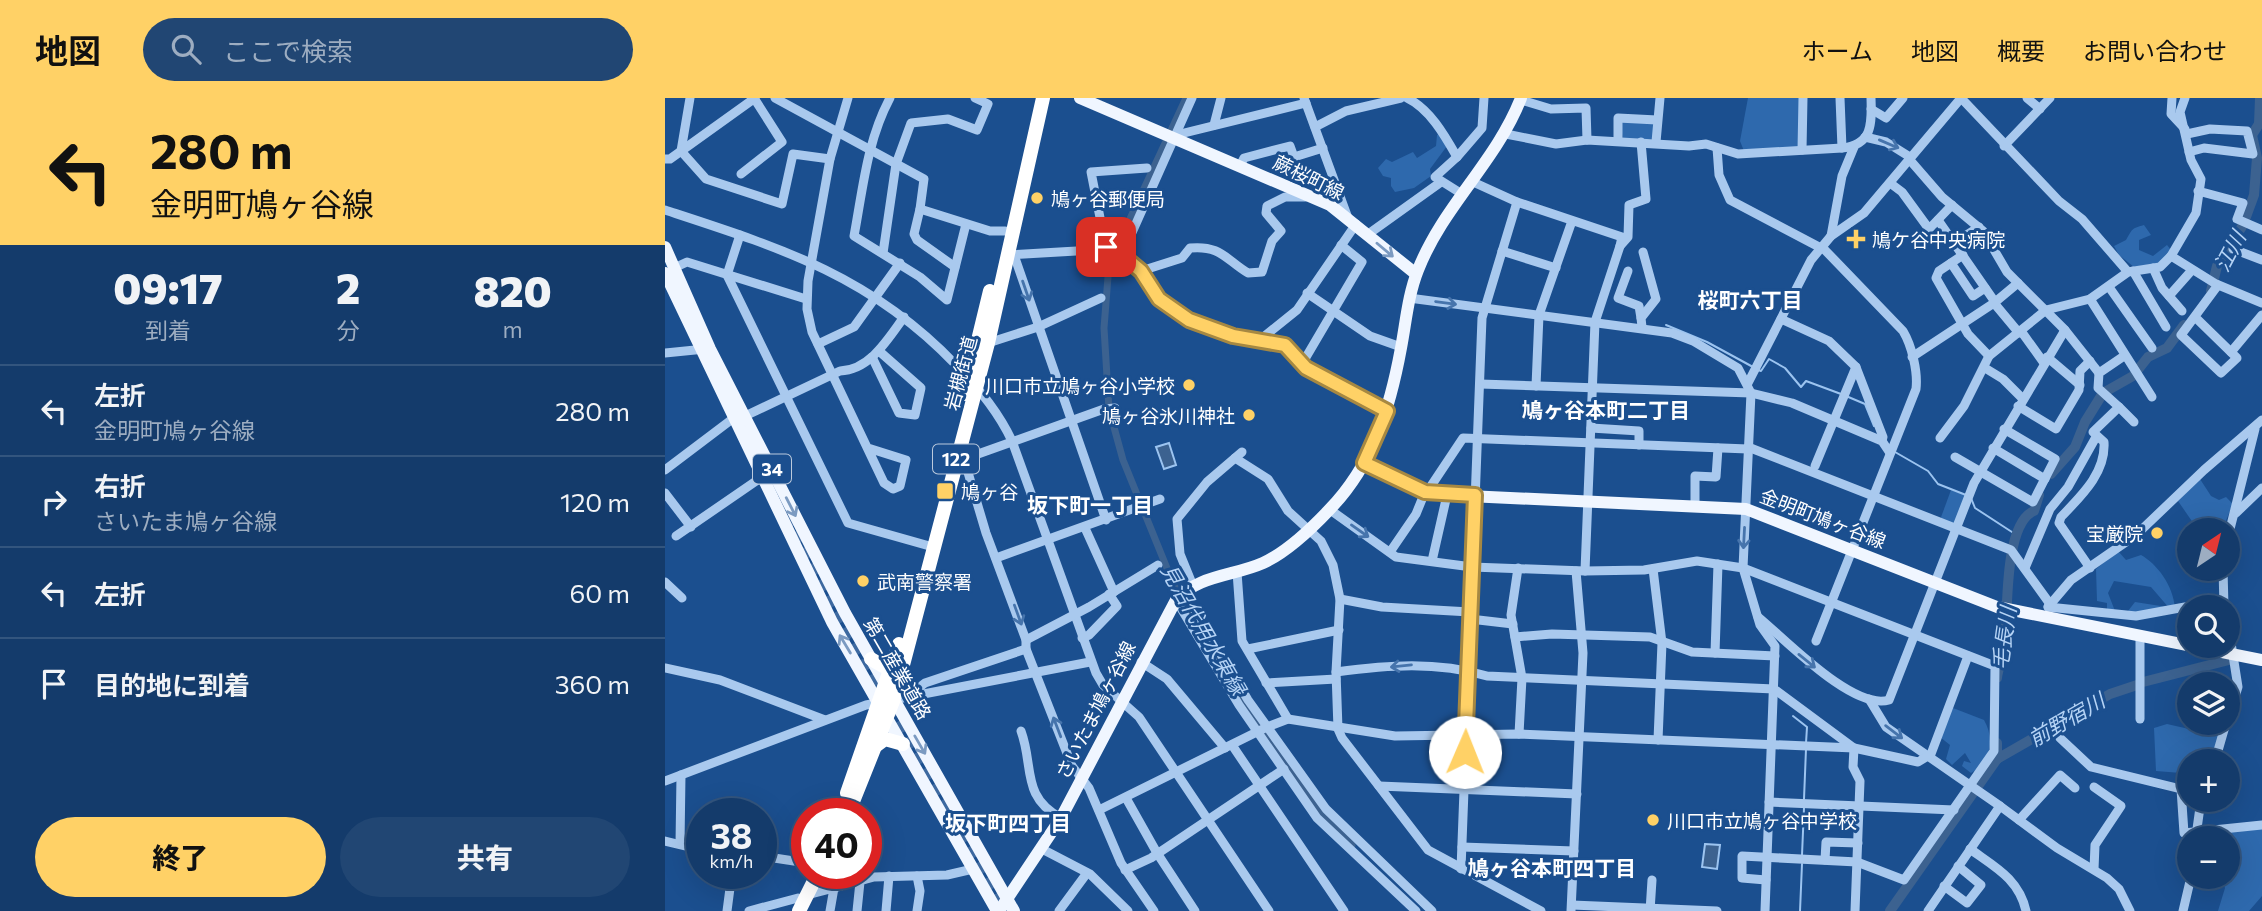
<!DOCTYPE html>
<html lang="ja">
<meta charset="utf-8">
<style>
body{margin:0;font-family:Commissioner,"Noto Sans JP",sans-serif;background:#214673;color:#f1f3f6;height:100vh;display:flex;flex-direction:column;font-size:26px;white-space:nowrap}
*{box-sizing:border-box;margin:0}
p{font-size:23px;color:#9dadc1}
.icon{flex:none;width:38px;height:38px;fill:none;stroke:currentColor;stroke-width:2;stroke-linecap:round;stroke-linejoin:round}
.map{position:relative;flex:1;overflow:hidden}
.drawer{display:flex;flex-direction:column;background:#143b6b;width:665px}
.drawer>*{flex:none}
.banner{background:#ffd166;color:#111;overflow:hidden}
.needle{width:46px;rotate:35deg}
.fabs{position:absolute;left:1512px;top:420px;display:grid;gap:14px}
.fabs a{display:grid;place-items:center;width:63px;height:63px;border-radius:50%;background:#143b6b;box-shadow:0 7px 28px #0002,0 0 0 2px #33557e;font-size:35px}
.speed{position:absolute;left:21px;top:700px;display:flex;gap:14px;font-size:35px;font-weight:700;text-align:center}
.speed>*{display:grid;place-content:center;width:91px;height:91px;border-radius:50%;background:#143b6b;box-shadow:0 7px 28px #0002,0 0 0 2px #33557e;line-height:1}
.speed small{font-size:18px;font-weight:400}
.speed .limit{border:10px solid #d22;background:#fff;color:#111}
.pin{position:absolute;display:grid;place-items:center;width:60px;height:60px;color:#fff;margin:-30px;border-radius:14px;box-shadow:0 4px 10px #0006}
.me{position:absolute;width:77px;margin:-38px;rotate:1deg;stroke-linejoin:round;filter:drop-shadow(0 0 5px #0008)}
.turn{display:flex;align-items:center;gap:24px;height:147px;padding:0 35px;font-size:32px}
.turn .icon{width:91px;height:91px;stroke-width:2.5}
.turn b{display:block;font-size:49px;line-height:60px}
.eta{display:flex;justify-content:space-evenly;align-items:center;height:119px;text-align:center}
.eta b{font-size:42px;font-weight:800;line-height:49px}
.button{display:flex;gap:14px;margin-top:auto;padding:14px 35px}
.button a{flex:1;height:80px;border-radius:42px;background:#ffd166;color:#111;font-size:28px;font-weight:800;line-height:80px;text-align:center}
.button a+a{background:#214673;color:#f1f3f6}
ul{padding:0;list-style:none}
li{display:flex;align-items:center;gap:21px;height:91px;padding:0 35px;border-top:2px solid #33557e}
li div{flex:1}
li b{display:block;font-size:26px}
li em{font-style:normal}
header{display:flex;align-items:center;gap:42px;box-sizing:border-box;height:98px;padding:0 35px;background:#ffd166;color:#111}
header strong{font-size:33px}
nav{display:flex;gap:38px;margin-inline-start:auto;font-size:24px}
.search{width:490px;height:63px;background:#214673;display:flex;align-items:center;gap:18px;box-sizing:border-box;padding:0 24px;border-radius:38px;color:#9dadc1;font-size:26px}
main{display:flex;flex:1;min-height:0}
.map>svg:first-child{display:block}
</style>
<header>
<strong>地図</strong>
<div class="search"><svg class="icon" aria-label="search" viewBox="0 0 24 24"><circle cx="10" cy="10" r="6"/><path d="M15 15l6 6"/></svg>ここで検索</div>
<nav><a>ホーム</a><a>地図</a><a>概要</a><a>お問い合わせ</a></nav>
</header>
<main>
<section class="drawer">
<div class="banner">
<div class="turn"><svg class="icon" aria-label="left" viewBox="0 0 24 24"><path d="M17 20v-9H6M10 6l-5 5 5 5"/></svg><div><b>280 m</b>金明町鳩ヶ谷線</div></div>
</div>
<div class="eta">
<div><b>09:17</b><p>到着</p></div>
<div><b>2</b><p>分</p></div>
<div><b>820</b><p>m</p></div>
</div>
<ul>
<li><svg class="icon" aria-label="left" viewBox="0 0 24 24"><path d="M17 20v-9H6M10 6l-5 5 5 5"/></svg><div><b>左折</b><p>金明町鳩ヶ谷線</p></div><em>280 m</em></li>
<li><svg class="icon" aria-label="right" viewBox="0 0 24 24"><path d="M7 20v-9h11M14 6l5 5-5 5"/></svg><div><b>右折</b><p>さいたま鳩ヶ谷線</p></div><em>120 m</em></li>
<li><svg class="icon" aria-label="left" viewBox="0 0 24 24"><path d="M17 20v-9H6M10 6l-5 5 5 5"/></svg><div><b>左折</b></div><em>60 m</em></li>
<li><svg class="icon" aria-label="arrive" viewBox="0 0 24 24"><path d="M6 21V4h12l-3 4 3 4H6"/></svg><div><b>目的地に到着</b></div><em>360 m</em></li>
</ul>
<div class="button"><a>終了</a><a>共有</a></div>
</section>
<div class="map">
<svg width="1597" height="813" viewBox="0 0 1597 813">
<rect width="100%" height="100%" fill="#1b4f8f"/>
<g fill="#2e69ad">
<path d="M1083 0H1136L1135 44 1132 51 1079 53 1075 43Z"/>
<path d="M955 24H989L988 41H958Z"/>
<path d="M775 35 782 48 765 71 766 78 749 90 730 94 726 88V80L718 78 713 70 721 61 727 64 748 54 752 60 771 48 772 37Z"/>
<path d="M1479 127 1486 137 1474 142V152L1488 158 1502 147 1506 152 1495 165 1469 169 1454 157 1449 148 1461 142C1468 131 1465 131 1479 127Z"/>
<path d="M1535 381 1546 398 1554 402 1561 399 1568 406 1557 432H1533L1513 403Z"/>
<path d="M1286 392 1302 398 1290 427 1275 422Z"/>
<path d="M1453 453 1461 462 1476 457C1492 466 1508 487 1510 510L1505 511 1486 489 1449 483 1443 495 1450 513H1463L1470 504 1502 509 1489 514H1442V505L1432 503 1431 471Z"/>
<path d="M1288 610 1319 622C1330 641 1326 664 1306 675L1297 668 1299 663 1306 665 1300 655 1287 667 1281 661 1285 647 1275 639Z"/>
<path d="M1502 626 1524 631 1556 630 1547 663H1524V684L1516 675 1491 673 1489 630Z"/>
<path d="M1597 730V798L1584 813H1553L1560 790 1557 779H1563V740L1536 738Z"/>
</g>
<g fill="#3c6290" stroke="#9cc4f0" stroke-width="2">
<path d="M504 345 511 367 499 371 491 349Z"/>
<path d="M1040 746 1055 747 1052 771 1037 769Z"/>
</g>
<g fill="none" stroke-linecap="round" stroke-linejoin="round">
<g stroke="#9cc4f0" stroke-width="2">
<path d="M1001 227 1042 244 1088 269"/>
<path d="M1093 272 1096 273 1104 261 1120 270 1136 289 1141 283 1176 296"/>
<path d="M1181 298 1200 306 1209 328"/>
<path d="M1230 354 1263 373 1273 386 1301 397"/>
<path d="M1306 400 1310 410 1350 436"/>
<path d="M1128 618 1142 629 1141 645"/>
<path d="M1139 701 1141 651"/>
<path d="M1137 757 1139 710"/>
<path d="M1135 813 1137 766"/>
</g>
<path stroke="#3c6290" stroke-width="7" d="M521 0 444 166 439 230 444 311 458 362 508 485 559 574 607 648 647 704 687 747"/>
<g stroke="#3c6290" stroke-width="10">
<path d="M1546 193 1552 168 1578 127 1589 97 1592 60 1587 37 1594 26 1595 0"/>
<path d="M1386 376 1410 349 1420 324 1438 295 1468 278 1483 259 1502 250 1519 227"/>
<path d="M1332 580C1333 569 1339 559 1340 548 1343 518 1338 426 1369 413L1374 397"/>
<path d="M1478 584 1564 562"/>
<path d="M1332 661 1445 596 1472 587"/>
<path d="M1225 813 1332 661V645"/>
</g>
<path stroke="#3d69a0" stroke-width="12" stroke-dasharray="12 6" stroke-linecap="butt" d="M115 401 174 519 340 813"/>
<g stroke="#a9c9ee" stroke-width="9">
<path d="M25 0 16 53 41 81 117 106 128 56 165 61"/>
<path d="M110 0 259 81 255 111 325 133H340"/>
<path d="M183 0 165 61 143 183 142 211 147 234 219 385 228 391 235 388 241 362 203 350"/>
<path d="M225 0C202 43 198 90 189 138L255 179 282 202 301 126"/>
<path d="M639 0 683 120"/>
<path d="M742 0C765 11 780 38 792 59L817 30 819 0"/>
<path d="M1175 0 1177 50"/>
<path d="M1296 0 1394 103 1417 121 1463 174"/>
<path d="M1362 0 1375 11"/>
<path d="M1507 0 1506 16 1520 31"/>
<path d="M856 2 886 11 921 10 922 42"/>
<path d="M1206 11 1221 20 1238 0"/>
<path d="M549 27 556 0"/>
<path d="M650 29 681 13 736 0"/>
<path d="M841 36 891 46 922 42 1024 48 1041 46 1073 56 1177 50C1207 47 1207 27 1206 0"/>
<path d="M1522 36 1545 31 1582 33 1588 56 1539 50 1524 54"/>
<path d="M511 37 641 5"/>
<path d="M1200 39 1221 44 1245 59"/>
<path d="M953 43V20L992 22"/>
<path d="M991 44 995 0"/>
<path d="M1339 48 1385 0"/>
<path d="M1052 50 1054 77 1065 102 1156 150"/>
<path d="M1137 52 1138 0"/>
<path d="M792 59 770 79 797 96"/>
<path d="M0 61H5L90 0"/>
<path d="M1244 61 1277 99 1318 133 1342 174 1400 232 1434 275"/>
<path d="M575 68 579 60 625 48 629 59 658 50"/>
<path d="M76 76 117 44 89 0"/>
<path d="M808 84 852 104 957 139 955 148 963 139 964 107 981 101 976 44"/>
<path d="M1225 85 1237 94 1264 131 1287 107"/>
<path d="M1533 93 1578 105 1572 121 1597 132"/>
<path d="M255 111 249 136 252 142 290 169"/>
<path d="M0 112C113 149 205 177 290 266 313 289 333 313 347 343L431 575 438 587 474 619 604 813"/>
<path d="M1273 122 1330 204"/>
<path d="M75 137 62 177 183 425 268 449"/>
<path d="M702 137 776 84"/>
<path d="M1166 138 1177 78 1189 49"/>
<path d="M1289 145 1314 129"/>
<path d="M441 150 426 74 482 70"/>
<path d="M1568 151 1597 162"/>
<path d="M837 153 891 170"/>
<path d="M218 155 231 66 246 25 283 21 312 32 323 6 310 0"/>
<path d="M344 157 446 151 476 173 494 201 524 222 568 238 620 247 641 270 722 313"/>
<path d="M349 157 441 422"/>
<path d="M457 157 527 0"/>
<path d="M1298 157 1274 173 1271 180 1303 236 1324 258"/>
<path d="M1506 158 1551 186 1597 205"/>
<path d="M1286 165 1308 198 1320 190"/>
<path d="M9 170 22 164 141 201"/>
<path d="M1488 170 1497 190 1517 213"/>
<path d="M476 173 517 160 525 150C556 147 561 162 583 175L597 174 607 143 616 133 601 115 602 108 620 99H640"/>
<path d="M963 173 953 200 974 208 976 220"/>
<path d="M1468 173 1501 229"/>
<path d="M1444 189 1487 250"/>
<path d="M642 195 705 238 736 249"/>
<path d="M1504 198 1527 172"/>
<path d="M744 200 1007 235 1028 243 1073 270 1086 295 1078 470 1095 527 1110 548 1100 813"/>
<path d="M1425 201 1487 299"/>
<path d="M1329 205 1354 235"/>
<path d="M1530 219 1572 260 1556 275 1516 237 1553 187"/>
<path d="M1116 221 1164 243 1191 269 1218 339 1217 343"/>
<path d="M977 229 976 220 991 201 978 154"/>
<path d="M1356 233 1379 265"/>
<path d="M596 241 632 212 691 126"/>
<path d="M323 245 373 229 436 200"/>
<path d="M153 246 189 229 235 165"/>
<path d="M1566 254 1597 217"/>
<path d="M0 255 40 251"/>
<path d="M207 259 234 315 250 317 256 290 214 253"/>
<path d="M1247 259 1329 205 1353 185"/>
<path d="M1382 259 1415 287"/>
<path d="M637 266 697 164 676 147"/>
<path d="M1320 270 1338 281 1358 301"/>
<path d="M1083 285 1146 162 1166 138 1199 115 1296 0"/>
<path d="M815 286 1086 295 1127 305 1217 343 1225 355"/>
<path d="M871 288 874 217 907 123"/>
<path d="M1353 308 1391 331 1414 292 1415 273 1425 263"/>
<path d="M1454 309 1469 324"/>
<path d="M80 318 175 273C205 272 223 241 239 219"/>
<path d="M926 330 974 333V347"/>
<path d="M1275 340 1299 308 1324 258 1381 212 1425 201 1463 174 1495 169 1506 158 1531 115 1536 81 1526 62 1515 14 1520 0"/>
<path d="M1083 349 1346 452 1385 506"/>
<path d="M1328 350 1380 381"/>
<path d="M577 354 570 360 603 381 623 413 656 443 668 467 675 501 671 574 673 631 677 640 763 752 876 813"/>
<path d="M292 359 299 361 321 435 361 542V551L407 668 424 690 456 765 489 813"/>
<path d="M1290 359 1368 404 1390 361 1339 331"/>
<path d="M299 361 439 311 450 310"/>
<path d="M1150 368 1191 269"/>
<path d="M0 372 70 319"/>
<path d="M762 394 798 340 1083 351"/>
<path d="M0 395 26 429"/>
<path d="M1030 406V378L1051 379 1053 350"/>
<path d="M664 411 731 459 807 469 920 473 979 472 1032 463 1078 470 1330 568 1329 653 1239 782 1192 764 1077 758V780L1101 782"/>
<path d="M1571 415 1597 390"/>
<path d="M420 430 449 494"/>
<path d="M11 438 97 379"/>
<path d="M1563 439 1590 331"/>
<path d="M725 454 751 416 760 394"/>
<path d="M331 460 495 401"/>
<path d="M767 463 782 397"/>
<path d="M853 470 846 517 857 580 854 636"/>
<path d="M1360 470 1385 411 1403 389 1431 339"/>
<path d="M1425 470 1394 425 1396 419C1416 398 1441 375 1439 344L1428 334 1454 309 1433 290 1434 275 1459 258"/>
<path d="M988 471 997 545 993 642"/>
<path d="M1558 471 1559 509"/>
<path d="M920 473 930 224 955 148"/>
<path d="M572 474 577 543 623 621"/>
<path d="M0 484 17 500"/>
<path d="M528 488 515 456 512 421 542 384 570 360"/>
<path d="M519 494 583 602 661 711 767 813"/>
<path d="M675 501 717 509 805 514"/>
<path d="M511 502 574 607 652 720 751 813"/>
<path d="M1383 509 1406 482 1471 437 1539 372 1597 322"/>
<path d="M1383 509 1471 518 1558 502"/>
<path d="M1093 519C1119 540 1188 613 1224 602L1309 385 1400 232"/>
<path d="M805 521 848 526"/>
<path d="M1563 526 1573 589 1563 621"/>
<path d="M850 539 887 536 985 539 1027 554 1110 558"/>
<path d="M1475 539V621"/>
<path d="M417 540 424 537 452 508 444 496"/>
<path d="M361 542 424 509 493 467"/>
<path d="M1151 543 1251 291C1253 274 1247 248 1238 233L1157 149"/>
<path d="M583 551 674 532"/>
<path d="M1050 555 1053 466"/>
<path d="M476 564 502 581 560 650"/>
<path d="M0 570 55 582 160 622"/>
<path d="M671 574C723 567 771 563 822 578L1109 591 1189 650 1188 669 1195 683 1190 813"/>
<path d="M601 585 671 581"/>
<path d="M242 599 260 585 361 551"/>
<path d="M1204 601 1221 629 1335 708 1263 813"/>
<path d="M356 633C369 668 356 699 396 720"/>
<path d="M1395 640 1426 669 1516 691 1519 735 1597 727"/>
<path d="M567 647 679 813"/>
<path d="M1550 663 1561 625"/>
<path d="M0 683 201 607 425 564"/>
<path d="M714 688 912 696"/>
<path d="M1429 689 1456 708 1430 747 1429 771"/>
<path d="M461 700 492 755 530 813"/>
<path d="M1104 704 1289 712"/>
<path d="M1335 708 1392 750 1442 780 1454 791 1465 813"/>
<path d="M434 712 602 629 623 621 730 638 854 636 1189 650 1253 664 1266 656 1303 558"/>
<path d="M1354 722 1395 677 1410 690"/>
<path d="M1531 738 1536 702"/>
<path d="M0 743 37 752"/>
<path d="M15 746 16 677"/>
<path d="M797 749 909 753"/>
<path d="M377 751 425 776 463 813"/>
<path d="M1305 751C1330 769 1354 781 1361 813"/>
<path d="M96 758 142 765"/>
<path d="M1160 762 1161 744 1193 745"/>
<path d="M796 771 817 220 852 104"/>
<path d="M460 772 486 760 619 671"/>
<path d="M252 778 255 793 252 813"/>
<path d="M1279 788 1302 805 1316 787 1293 768"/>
<path d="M169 790 209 779 282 777 308 771"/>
<path d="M142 797 169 790 165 813"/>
<path d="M907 807 1052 813"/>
<path d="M62 813 67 775"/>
<path d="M84 813 133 800"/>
<path d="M192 813 195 784"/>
<path d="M221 813 224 778"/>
<path d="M394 813 422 775"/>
<path d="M906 813 918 555 911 473"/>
<path d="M985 813 987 782"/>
<path d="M1518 813 1526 779"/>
</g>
<g stroke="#f0f6ff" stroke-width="12">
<path d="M415 0 665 107 751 176"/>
<path d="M0 149 45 251 180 515 349 813"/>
<path d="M0 175 167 524 332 813"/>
<path d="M699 365 746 389 782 397 1081 411 1332 509 1597 562"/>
<path d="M334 813 396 720 511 502C533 477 569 478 598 465 622 454 646 431 664 412 708 367 725 310 736 250 741 224 743 197 753 172 778 108 831 64 856 0"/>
</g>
<g stroke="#fff" stroke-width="14">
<path d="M300 296 325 193"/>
<path d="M206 561 218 568 226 564 230 559"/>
<path d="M212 647 220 641 238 646"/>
<path d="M182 695 234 546"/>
<path d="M183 716 229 601 323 245 378 0"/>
<path d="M134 813 153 775"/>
</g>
</g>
<defs><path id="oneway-shaft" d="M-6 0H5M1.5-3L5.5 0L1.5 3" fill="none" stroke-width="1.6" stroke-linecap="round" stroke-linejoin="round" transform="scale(1.75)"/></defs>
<g stroke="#4674ac">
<use href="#oneway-shaft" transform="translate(1224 46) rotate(23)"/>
<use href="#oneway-shaft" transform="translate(361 193) rotate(71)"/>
<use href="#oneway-shaft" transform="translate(781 205) rotate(8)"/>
<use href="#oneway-shaft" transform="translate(695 433) rotate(35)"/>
<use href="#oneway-shaft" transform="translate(1079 440) rotate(93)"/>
<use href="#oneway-shaft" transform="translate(353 517) rotate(70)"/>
<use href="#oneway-shaft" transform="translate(1142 563) rotate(39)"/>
<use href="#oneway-shaft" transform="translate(736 568) rotate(174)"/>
<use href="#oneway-shaft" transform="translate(392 629) rotate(-111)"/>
<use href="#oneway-shaft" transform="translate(1229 634) rotate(37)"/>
</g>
<g stroke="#7b9ac1">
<use href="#oneway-shaft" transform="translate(720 152) rotate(40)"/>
<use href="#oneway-shaft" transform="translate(126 409) rotate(63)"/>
<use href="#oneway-shaft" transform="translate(180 546) rotate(-121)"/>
<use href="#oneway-shaft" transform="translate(255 647) rotate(60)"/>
</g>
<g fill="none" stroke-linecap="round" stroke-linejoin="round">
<defs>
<path id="route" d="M441 149 457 157 476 173 494 201 524 222 568 238 620 247 641 270 722 313 699 365 760 394 810 397 800 654"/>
</defs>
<use href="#route" stroke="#a68842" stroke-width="18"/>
<use href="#route" stroke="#ffd166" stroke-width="12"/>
</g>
<g fill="#ffd166" stroke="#1b4f8f" stroke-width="2.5">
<circle cx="372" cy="100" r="7"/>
<path d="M1187.5 130.5h7v7h7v7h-7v7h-7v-7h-7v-7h7z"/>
<circle cx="524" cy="287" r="7"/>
<circle cx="584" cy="317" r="7"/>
<rect x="271" y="384" width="18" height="18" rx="3.5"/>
<circle cx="1492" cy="435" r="7"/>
<circle cx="198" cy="483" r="7"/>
<circle cx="988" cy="722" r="7"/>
</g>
<g text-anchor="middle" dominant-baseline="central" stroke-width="6" stroke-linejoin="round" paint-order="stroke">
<g fill="#1b4f8f" stroke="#bbcadd" stroke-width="2">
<rect x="268" y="346.5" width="46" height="29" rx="5"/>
<rect x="88" y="356.5" width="38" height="29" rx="5"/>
</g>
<g font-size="18" font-weight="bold" fill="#fff">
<text x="291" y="361">122</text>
<text x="107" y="371">34</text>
</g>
<g font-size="19" fill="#fff" stroke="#1b4f8f">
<text transform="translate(644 79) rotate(26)">蕨桜町線</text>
<text transform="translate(295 275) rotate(-75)">岩槻街道</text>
<text transform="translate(1158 420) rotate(21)">金明町鳩ヶ谷線</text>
<text transform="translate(233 570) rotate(60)">第二産業道路</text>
<text transform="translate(430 612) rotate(-63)">さいたま鳩ヶ谷線</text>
</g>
<g font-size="19" fill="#fff" stroke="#1b4f8f" text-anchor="start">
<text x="386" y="100">鳩ヶ谷郵便局</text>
<text x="1207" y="141">鳩ケ谷中央病院</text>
<text x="510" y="287" text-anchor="end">川口市立鳩ヶ谷小学校</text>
<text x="570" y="317" text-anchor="end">鳩ヶ谷氷川神社</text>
<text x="296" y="393">鳩ヶ谷</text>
<text x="1478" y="435" text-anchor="end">宝厳院</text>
<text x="212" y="483">武南警察署</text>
<text x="1002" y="722">川口市立鳩ヶ谷中学校</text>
</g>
<g font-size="21" font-style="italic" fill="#b5d3f5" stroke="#1b4f8f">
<text transform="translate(1564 153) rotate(-62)">江川</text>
<text transform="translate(539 531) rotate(60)">見沼代用水東縁</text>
<text transform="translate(1338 540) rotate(-82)">毛長川</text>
<text transform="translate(1401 621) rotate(-30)">前野宿川</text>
</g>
<g font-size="21" font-weight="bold" fill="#fff" stroke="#1b4f8f">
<text x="1085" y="201">桜町六丁目</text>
<text x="941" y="311">鳩ヶ谷本町二丁目</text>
<text x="425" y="406">坂下町一丁目</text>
<text x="343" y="724">坂下町四丁目</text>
<text x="887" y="769">鳩ヶ谷本町四丁目</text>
</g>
</g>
</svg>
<div class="fabs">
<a><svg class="needle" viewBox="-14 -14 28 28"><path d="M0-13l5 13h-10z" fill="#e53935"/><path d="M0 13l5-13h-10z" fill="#9dadc1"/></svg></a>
<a><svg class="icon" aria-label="search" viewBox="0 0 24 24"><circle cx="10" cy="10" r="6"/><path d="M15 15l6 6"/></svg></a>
<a><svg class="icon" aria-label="layers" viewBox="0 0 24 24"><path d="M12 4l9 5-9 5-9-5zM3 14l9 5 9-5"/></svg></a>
<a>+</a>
<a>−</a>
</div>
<div class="speed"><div>38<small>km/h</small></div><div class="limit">40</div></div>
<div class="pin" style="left:441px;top:149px;background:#d93025"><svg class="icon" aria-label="arrive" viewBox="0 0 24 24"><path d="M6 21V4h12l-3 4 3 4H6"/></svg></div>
<svg class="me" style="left:800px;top:654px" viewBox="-20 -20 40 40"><circle r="19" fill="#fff"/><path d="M0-13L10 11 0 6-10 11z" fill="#ffd166"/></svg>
</div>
</main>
